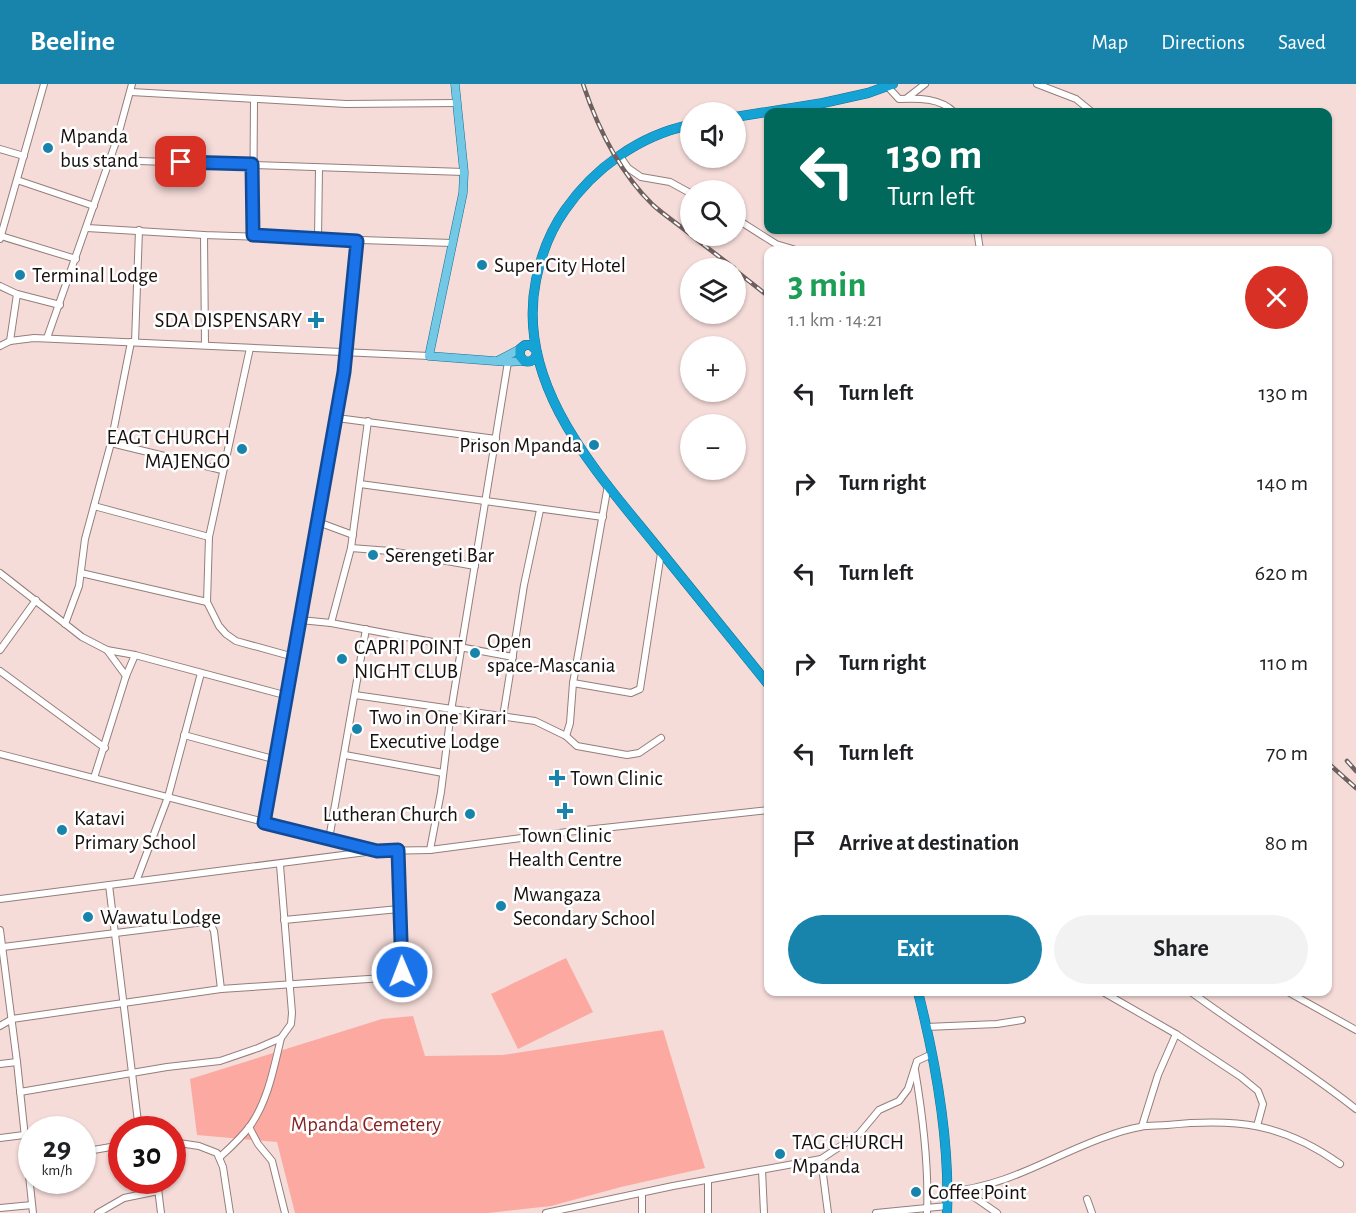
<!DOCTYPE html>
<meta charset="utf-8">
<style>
body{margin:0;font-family:"Alegreya Sans",sans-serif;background:#f2f2f2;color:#202124;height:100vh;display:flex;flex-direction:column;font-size:22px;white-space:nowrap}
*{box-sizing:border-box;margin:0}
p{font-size:20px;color:#757577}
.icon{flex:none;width:33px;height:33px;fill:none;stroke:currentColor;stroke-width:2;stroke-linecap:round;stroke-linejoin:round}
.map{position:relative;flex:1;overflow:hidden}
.panel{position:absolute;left:764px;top:162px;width:568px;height:750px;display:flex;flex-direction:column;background:#fff;border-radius:12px;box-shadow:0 2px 4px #0004}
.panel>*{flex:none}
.banner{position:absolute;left:764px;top:24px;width:568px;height:126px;border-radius:12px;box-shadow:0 2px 4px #0004;background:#00695c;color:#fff;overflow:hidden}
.controls{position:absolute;left:680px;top:18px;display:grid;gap:12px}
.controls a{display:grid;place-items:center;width:66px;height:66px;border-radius:50%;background:#fff;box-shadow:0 2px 4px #0004;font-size:30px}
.speed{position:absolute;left:18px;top:1032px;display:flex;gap:12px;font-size:30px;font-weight:700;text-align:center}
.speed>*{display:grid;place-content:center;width:78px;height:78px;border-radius:50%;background:#fff;box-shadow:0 2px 4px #0004;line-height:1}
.speed small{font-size:15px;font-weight:400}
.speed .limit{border:9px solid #d22;background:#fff;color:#111}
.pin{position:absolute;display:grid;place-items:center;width:51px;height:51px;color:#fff;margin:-26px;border-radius:12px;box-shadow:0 3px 9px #0006}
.me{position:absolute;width:66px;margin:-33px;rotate:359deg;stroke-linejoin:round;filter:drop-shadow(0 0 4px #0008)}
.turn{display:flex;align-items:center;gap:21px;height:126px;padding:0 24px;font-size:27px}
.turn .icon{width:78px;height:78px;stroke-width:2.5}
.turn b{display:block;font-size:42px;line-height:51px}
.round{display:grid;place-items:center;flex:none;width:63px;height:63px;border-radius:32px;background:#f2f2f2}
.summary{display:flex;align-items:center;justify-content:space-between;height:102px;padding:0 24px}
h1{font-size:36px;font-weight:600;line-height:45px;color:#1e9e55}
.primary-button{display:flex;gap:12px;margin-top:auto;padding:12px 24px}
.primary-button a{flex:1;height:69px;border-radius:36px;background:#1884ac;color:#fff;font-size:24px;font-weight:600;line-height:69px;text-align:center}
.primary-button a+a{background:#f2f2f2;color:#202124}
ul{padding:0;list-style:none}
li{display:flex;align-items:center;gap:18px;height:90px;padding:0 24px}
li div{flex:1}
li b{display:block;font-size:22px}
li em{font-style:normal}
header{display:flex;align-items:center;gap:36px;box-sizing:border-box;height:84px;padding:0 30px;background:#1884ac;color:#fff}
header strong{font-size:28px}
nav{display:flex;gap:33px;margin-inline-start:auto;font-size:21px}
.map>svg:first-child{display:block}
</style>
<header>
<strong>Beeline</strong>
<nav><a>Map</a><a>Directions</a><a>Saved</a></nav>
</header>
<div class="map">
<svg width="1356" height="1129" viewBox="0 0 1356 1129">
<rect width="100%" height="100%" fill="#f5dcd9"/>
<g fill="#fca9a1">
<path d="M566 874 593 928 518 965 491 910Z"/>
<path d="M413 932 425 972 503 971 663 946 705 1084 621 1103 551 1122 488 1129H295L277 1058 197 1051 190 995 382 935Z"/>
</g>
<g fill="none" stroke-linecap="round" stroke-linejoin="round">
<defs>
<g id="minor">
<path d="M1037 0 1076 15 1092 28"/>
<path d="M888 3 899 15C919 14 940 14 954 28"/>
<path d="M131 8 346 20 457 19"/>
<path d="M907 14 925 0"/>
<path d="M0 65 24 72"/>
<path d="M619 71 628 84 641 93 670 98 690 109"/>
<path d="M109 76 464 88"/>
<path d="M17 96 94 122"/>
<path d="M735 134 776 160 796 166"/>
<path d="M87 144 204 151 452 159"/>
<path d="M977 146 980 166"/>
<path d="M204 151 205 261"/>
<path d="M253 151 254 16"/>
<path d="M1 152 76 175"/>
<path d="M0 155 44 0"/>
<path d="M318 155 319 84"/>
<path d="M0 202 17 210 60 221"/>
<path d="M47 254 117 55 132 0"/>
<path d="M10 257 17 210"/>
<path d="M135 258 139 146"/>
<path d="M0 262 10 257 34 254 429 272"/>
<path d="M250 264 209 453 207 518 219 542 226 550 236 557 294 573"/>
<path d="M337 334 496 355"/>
<path d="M111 359 222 386"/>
<path d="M360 400 603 433"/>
<path d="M94 422 209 453"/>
<path d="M318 438 353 451"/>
<path d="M351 464 390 467 475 482"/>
<path d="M0 489 82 553 107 566 135 571 288 612"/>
<path d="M81 489 207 518"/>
<path d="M300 536 331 539 513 573"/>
<path d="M331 539 351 464 368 337"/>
<path d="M65 540 79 502 85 455 111 359 131 258"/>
<path d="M0 566 36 516"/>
<path d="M107 566 126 592"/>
<path d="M0 587 105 664"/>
<path d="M573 599 631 609 640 605 661 469"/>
<path d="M355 611 535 637 566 652 577 662 627 671 639 669 661 654"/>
<path d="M503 633 524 501 540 426"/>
<path d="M184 651 277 676"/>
<path d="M566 652 570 639 573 599 608 401"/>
<path d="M0 670 377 767 430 766 567 748 768 726"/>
<path d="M345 671 443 689"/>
<path d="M94 694 126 592 135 571"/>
<path d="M264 739 344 288 357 157"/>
<path d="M329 755 366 545"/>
<path d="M430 766 441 708 451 627 508 278"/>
<path d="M137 795 168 713 201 589"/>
<path d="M109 801 139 1046"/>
<path d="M0 815 374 767"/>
<path d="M284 836 399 825"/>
<path d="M0 846 17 978 33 1129"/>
<path d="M3 863 204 838 210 839 214 847 221 905"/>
<path d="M1103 908 1176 950 1241 993 1258 1007 1263 1020 1257 1042"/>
<path d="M1191 908C1245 948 1303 983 1356 1025"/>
<path d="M1288 908 1356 946"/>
<path d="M0 942 12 935 221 905 398 893 401 891 402 883 397 766"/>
<path d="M926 943 997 940 1022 936"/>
<path d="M0 980 17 978"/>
<path d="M915 986C923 1033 929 1081 927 1129"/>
<path d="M20 1008 167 983 220 977 258 964 281 954 291 940 292 929 280 781"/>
<path d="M1142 1042 1158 991 1176 950"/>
<path d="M249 1043 258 1060 272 1077 285 1129"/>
<path d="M0 1054 24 1051"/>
<path d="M172 1058 199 1062 217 1069 223 1083 230 1129"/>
<path d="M82 1068 122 1061"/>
<path d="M220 1073C231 1063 241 1054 250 1042 268 1017 274 983 281 954"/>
<path d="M821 1075 828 1129"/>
<path d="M762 1086 764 1129"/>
<path d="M157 1096 161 1129"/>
<path d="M708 1097V1129"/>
<path d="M964 1106 997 1129"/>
<path d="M947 1108C1010 1102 1049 1073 1105 1053 1116 1049 1128 1045 1140 1043 1149 1041 1158 1042 1167 1041 1237 1034 1282 1039 1340 1080"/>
<path d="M1087 1115 1092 1129"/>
<path d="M0 1124 32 1121"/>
<path d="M98 1129 124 1114 158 1107"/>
<path d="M546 1129 673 1102 821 1075 859 1050 879 1026 899 1017 908 1005 917 977 932 970"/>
<path d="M642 1129V1110"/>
<path d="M876 1129 947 1122"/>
</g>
<g id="major">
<path d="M455 0 464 88 463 109 429 272 508 278 524 277"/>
<path d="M499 276 520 265"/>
</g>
<g id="highway">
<path d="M735 33 823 19 868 9 893 0"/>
<path d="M690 41C640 51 594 84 565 126 550 147 541 171 536 196 515 299 594 385 654 459 692 506 730 553 768 600"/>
<path d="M536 266 531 261H525L520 265V272L524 277C531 279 535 276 537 269"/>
<path d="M918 908C936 979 950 1055 947 1129"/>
</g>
</defs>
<use href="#minor" stroke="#947e7b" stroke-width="8"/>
<use href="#major" stroke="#167090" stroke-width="9"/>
<use href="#highway" stroke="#167090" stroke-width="10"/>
<use href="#minor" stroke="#fff" stroke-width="6"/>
<use href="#major" stroke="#73c8e6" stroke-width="8"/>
<use href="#highway" stroke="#15a3d5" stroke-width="9"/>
<defs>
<g id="rail">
<path d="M583 0C597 42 620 89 653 121 664 131 678 140 690 150"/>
<path d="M692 152 734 184"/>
<path d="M735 186 768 212"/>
<path d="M1347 677 1356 687"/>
<path d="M1328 679 1356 704"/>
</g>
</defs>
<use href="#rail" stroke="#6e605e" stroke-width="4.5"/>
<use href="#rail" stroke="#fff" stroke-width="2" stroke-dasharray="7" stroke-linecap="butt"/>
</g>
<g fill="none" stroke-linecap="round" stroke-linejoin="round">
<defs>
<path id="route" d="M181 78 252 80 253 151 357 157 344 288 264 739 377 767 398 766 402 888"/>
</defs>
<use href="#route" stroke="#114b97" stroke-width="15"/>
<use href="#route" stroke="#1a73e8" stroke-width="10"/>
</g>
<g fill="#1884ac" stroke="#fff" stroke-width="2">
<circle cx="48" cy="64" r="6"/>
<circle cx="482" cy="181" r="6"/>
<circle cx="20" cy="191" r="6"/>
<path d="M313 227h6v6h6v6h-6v6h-6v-6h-6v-6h6z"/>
<circle cx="594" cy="361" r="6"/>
<circle cx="242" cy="365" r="6"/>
<circle cx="373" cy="471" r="6"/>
<circle cx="475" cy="569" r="6"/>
<circle cx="342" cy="575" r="6"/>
<circle cx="357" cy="645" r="6"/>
<path d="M554 685h6v6h6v6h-6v6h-6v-6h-6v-6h6z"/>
<path d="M562 718h6v6h6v6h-6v6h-6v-6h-6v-6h6z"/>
<circle cx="470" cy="730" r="6"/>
<circle cx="62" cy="746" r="6"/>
<circle cx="501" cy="822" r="6"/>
<circle cx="88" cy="833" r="6"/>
<circle cx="780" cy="1070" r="6"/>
<circle cx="916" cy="1108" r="6"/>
</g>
<g text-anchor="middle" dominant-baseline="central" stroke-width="5" stroke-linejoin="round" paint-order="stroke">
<g font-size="21" fill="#18100f" stroke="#fff" text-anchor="start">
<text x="60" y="52">Mpanda<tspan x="60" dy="24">bus stand</tspan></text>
<text x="494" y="181">Super City Hotel</text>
<text x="32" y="191">Terminal Lodge</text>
<text x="302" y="236" text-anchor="end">SDA DISPENSARY</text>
<text x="230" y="353" text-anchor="end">EAGT CHURCH<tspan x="230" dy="24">MAJENGO</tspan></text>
<text x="582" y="361" text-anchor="end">Prison Mpanda</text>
<text x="385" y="471">Serengeti Bar</text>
<text x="487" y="557">Open<tspan x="487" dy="24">space-Mascania</tspan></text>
<text x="354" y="563">CAPRI POINT<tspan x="354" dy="24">NIGHT CLUB</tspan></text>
<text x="369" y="633">Two in One Kirari<tspan x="369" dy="24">Executive Lodge</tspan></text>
<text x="570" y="694">Town Clinic</text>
<text x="458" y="730" text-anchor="end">Lutheran Church</text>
<text x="74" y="734">Katavi<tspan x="74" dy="24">Primary School</tspan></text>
<text x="565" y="751" text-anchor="middle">Town Clinic<tspan x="565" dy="24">Health Centre</tspan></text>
<text x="513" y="810">Mwangaza<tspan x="513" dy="24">Secondary School</tspan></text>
<text x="100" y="833">Wawatu Lodge</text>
<text x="792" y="1058">TAG CHURCH<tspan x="792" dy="24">Mpanda</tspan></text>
<text x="928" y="1108">Coffee Point</text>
</g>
<g font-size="21" fill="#872323" stroke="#fff">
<text x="366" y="1040">Mpanda Cemetery</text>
</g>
</g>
</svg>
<div class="controls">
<a><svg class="icon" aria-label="sound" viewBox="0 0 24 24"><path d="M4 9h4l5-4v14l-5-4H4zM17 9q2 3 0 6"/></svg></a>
<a><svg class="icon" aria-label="search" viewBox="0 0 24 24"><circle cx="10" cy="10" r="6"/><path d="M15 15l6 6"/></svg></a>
<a><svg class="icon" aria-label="layers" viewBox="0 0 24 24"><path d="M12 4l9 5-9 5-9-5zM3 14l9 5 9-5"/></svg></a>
<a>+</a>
<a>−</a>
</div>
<div class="speed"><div>29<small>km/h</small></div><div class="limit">30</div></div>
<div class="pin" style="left:181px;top:78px;background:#d93025"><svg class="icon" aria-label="arrive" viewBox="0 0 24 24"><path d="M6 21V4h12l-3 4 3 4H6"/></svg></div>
<svg class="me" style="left:402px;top:888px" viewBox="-20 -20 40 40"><circle r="17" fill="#1a73e8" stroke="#fff" stroke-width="3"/><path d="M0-11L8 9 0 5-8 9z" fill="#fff"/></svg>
<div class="banner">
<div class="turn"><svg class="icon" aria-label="left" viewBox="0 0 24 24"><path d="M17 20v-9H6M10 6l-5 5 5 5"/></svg><div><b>130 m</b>Turn left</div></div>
</div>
<section class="panel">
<div class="summary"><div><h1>3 min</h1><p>1.1 km · 14:21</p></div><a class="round" style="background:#d93025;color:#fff"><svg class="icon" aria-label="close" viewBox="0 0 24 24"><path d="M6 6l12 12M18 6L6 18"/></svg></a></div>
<ul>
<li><svg class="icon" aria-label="left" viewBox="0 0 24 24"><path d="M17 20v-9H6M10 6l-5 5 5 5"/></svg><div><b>Turn left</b></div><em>130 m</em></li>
<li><svg class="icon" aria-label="right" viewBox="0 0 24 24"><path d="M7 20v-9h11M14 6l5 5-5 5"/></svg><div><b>Turn right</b></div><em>140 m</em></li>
<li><svg class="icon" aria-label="left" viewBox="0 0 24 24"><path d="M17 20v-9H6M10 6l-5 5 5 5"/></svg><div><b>Turn left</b></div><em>620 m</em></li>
<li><svg class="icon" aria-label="right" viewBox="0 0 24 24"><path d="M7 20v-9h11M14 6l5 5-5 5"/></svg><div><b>Turn right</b></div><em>110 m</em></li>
<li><svg class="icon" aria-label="left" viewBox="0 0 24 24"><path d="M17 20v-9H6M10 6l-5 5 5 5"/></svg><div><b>Turn left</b></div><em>70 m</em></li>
<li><svg class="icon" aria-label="arrive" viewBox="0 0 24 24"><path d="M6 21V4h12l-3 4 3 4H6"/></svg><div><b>Arrive at destination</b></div><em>80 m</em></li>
</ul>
<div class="primary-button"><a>Exit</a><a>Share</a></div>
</section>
</div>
